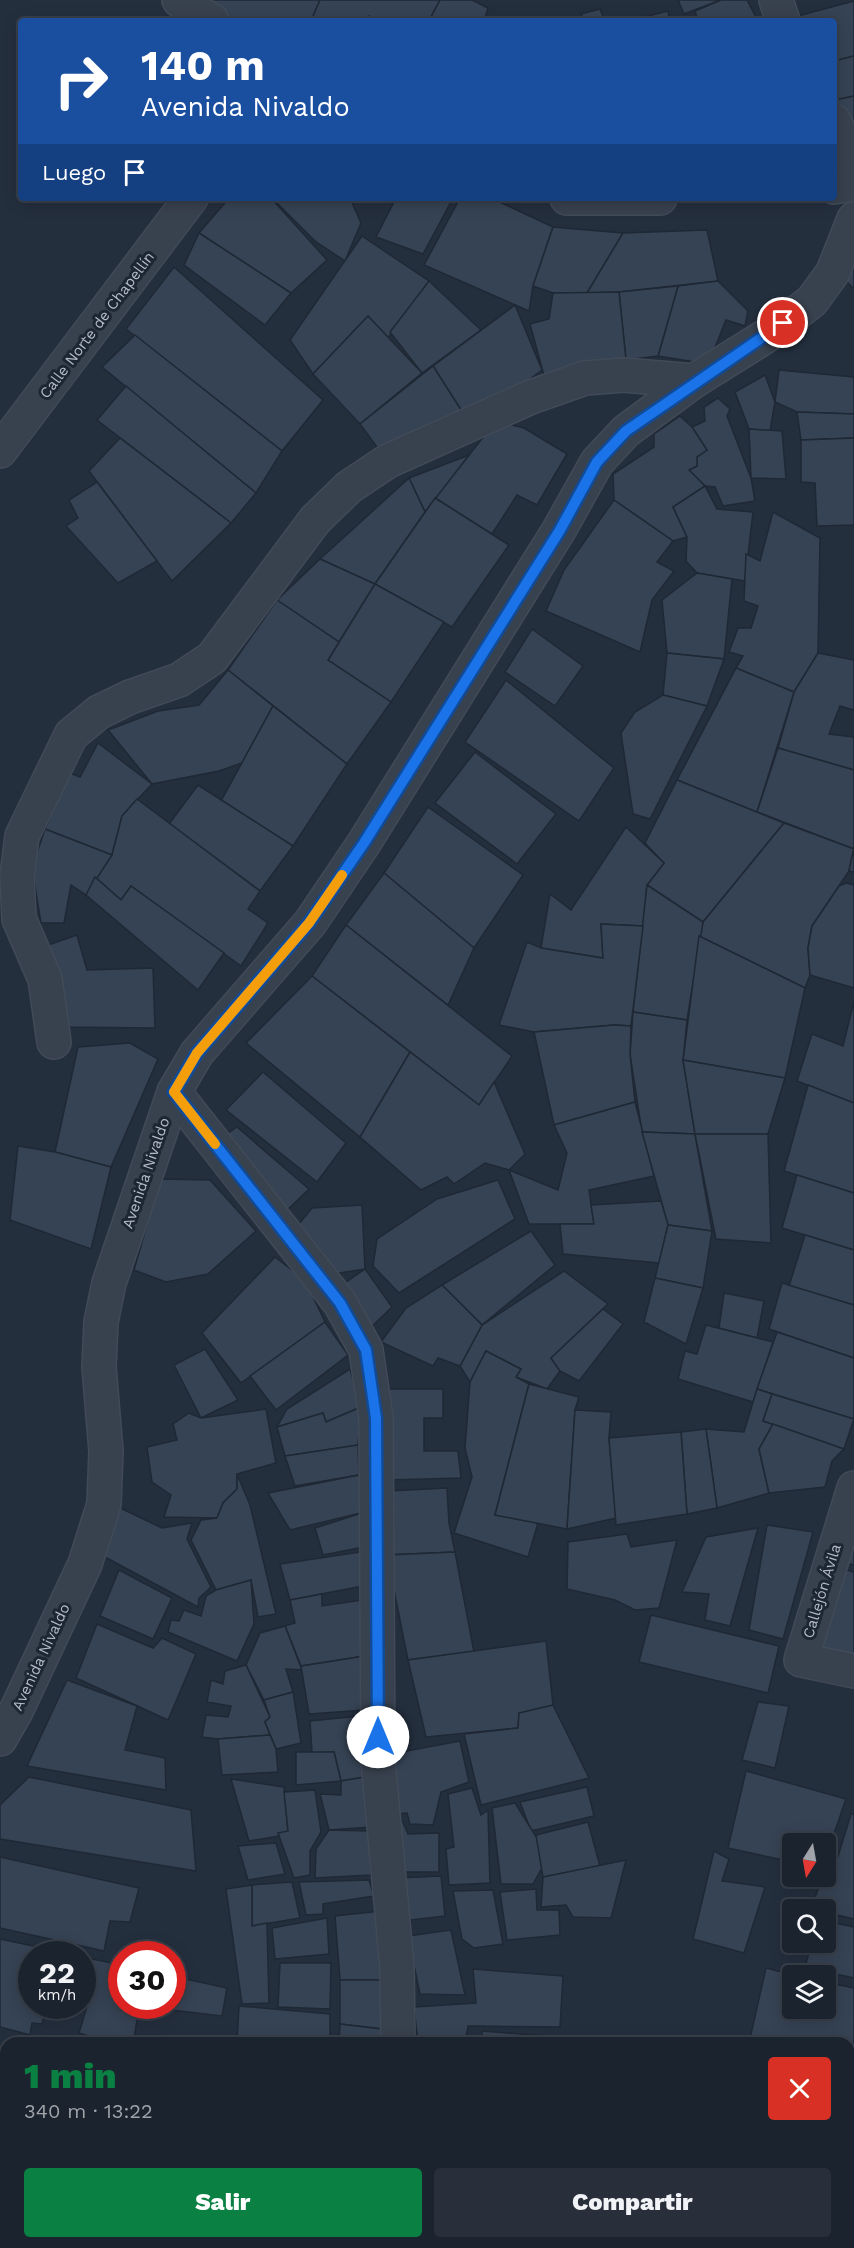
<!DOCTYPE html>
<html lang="es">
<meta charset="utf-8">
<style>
body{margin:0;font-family:"Work Sans",sans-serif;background:#282f3a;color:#f1f3f6;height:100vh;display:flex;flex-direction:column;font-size:22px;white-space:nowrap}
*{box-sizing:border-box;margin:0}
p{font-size:20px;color:#a0a4aa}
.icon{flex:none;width:33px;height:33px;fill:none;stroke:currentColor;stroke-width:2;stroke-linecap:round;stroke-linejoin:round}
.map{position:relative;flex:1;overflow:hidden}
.side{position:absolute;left:0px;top:2037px;width:855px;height:212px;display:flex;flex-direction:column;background:#1b232e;border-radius:18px 18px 0 0;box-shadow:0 3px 15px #0003,0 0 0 2px #39404a}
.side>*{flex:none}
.banner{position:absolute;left:18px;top:18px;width:819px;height:183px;border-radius:6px;box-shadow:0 3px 15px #0003,0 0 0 2px #39404a;background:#1a4fa0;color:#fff;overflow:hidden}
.needle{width:39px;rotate:191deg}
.tools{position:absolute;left:782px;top:1833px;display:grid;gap:12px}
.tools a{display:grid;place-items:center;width:54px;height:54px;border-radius:6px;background:#1b232e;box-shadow:0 3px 15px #0003,0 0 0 2px #39404a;font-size:30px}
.speed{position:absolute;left:18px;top:1941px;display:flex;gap:12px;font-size:30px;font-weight:700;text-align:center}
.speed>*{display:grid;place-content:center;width:78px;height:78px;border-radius:50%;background:#1b232e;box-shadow:0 3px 15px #0003,0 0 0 2px #39404a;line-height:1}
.speed small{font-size:15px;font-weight:400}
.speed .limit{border:9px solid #d22;background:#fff;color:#111}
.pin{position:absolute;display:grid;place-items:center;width:51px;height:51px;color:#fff;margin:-26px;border:3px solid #fff;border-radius:50%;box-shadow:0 2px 6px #0007}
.me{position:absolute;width:66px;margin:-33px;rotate:0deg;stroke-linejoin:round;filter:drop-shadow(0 0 4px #0008)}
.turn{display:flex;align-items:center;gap:21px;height:126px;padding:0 24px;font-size:27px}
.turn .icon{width:78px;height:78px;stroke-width:2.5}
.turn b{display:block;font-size:42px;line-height:51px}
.then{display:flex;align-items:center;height:57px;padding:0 24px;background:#0003;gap:12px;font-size:22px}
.round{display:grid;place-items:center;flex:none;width:63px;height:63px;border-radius:6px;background:#282f3a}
.overview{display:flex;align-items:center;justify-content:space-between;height:102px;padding:0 24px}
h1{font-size:36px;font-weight:800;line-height:45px;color:#0b8043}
.button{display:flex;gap:12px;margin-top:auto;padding:12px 24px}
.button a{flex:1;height:69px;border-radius:6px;background:#0b8043;color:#fff;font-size:24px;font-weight:800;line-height:69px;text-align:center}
.button a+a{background:#282f3a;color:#f1f3f6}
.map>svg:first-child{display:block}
</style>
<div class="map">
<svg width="854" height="2248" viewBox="0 0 854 2248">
<rect width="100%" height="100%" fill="#242f3e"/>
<g fill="#364354" stroke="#1f2835" stroke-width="1.5">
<path d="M204 0H320L311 21H236Z"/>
<path d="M320 0H440L429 21H381L369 16 367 21H311Z"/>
<path d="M440 0H472L488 8 484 21H429Z"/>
<path d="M678 0H721L684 14Z"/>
<path d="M721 0H747L758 21H698L695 11Z"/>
<path d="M854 1V56L834 61V21H801L798 16Z"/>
<path d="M600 9 605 21H585L581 14Z"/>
<path d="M668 11 670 21H628Z"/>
<path d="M854 56V96L835 100 834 61Z"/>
<path d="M854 96V141L835 100Z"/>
<path d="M229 198H271L327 260 291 293 199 233Z"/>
<path d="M272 198H350L361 223 345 261 316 242Z"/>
<path d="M396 198H453L423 254 376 237Z"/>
<path d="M460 198H491L553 227 533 286 529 311 424 265Z"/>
<path d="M553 227 623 233 587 293H553L533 286Z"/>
<path d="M707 230 718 281 619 292 587 293 623 233Z"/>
<path d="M199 233 291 293 265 325 184 265Z"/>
<path d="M362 236 429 281 388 338 368 316 313 374 290 340Z"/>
<path d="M852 257 854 258V289L847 282Z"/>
<path d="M174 267 323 400 282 451 126 329Z"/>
<path d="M429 281 481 330 422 373 390 332Z"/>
<path d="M718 281 748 311 745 326 726 320 712 355 701 363 658 356 678 286Z"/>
<path d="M678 286 658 356 626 360 619 292Z"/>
<path d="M619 292 626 360 546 383 530 324 549 319 553 293Z"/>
<path d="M515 305 542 370 470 424 433 366Z"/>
<path d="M368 316 422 373 360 424 313 374Z"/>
<path d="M135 335 282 451 256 493 102 367Z"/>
<path d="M433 366 470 424 382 454 360 424Z"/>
<path d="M779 370 854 377V414L797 412 775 402Z"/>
<path d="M765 375 775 402 770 431 749 429 735 392Z"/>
<path d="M126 386 256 493 231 523 97 420Z"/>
<path d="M718 398 730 409 727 416 751 478 755 501 723 506 715 487 705 486 689 470 697 466V457L707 450 692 427 705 421 704 407Z"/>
<path d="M797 412 854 414V438L801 440Z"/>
<path d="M680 416 692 427 707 450 697 457V466L689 470 705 486 673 507 687 537 673 541 614 500 613 474 654 447V434Z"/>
<path d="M496 421 524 428 567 454 537 505 517 495 492 534 435 498Z"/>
<path d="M749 429 782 431 786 479 751 478Z"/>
<path d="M120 438 231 523 172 581 89 471Z"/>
<path d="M854 438V525L817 526 815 483 801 482V440Z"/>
<path d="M469 455 425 512 409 478Z"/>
<path d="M409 478 425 512 375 584 320 559Z"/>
<path d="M97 482 157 561 118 583 66 526 78 518 69 500Z"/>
<path d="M705 486 717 509 753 512 745 581 697 573 686 561 687 537 673 507Z"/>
<path d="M435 498 509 545 452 627 375 584Z"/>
<path d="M614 500 673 541 657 562 674 571 652 600 640 652 546 611 564 570Z"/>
<path d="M773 512 820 538 818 653 794 692 736 668 743 656 729 652 738 628H751L758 606 744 601 746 554 760 561Z"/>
<path d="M320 559 375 584 339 642 277 600Z"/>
<path d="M697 573 732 579 724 659 667 653 662 600Z"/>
<path d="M375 584 444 622 391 702 328 660Z"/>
<path d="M277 600 339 642 328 660 391 702 347 764 228 670Z"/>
<path d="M532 629 583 666 555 706 505 672Z"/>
<path d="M667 653 724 659 707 706 663 695Z"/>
<path d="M818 653 854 660V710L840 706 829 734 854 737V770L778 748 794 692Z"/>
<path d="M736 668 794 692 757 812 677 780Z"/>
<path d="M228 670 273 706 242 763 219 771 152 784 108 730 158 711 199 705Z"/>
<path d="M506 680 614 768 579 821 465 742Z"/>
<path d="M663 695 707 706 650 819 633 814 621 733 635 712Z"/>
<path d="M273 706 347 764 293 846 221 801Z"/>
<path d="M98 743 152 784 122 816 112 855 45 829 70 773 80 777Z"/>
<path d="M778 748 854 770V849L757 812Z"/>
<path d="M475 752 556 814 517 864 435 803Z"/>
<path d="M677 780 784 823 703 922 647 885 664 863 645 843Z"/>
<path d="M198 785 293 846 260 891 169 824Z"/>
<path d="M137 799 260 891 248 909 268 923 241 966 131 886 121 900 95 877 112 855 122 816Z"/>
<path d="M428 807 523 875 474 948 384 873Z"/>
<path d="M784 823 854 849 849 871 812 926 808 948 810 975 805 988 699 936 703 922Z"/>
<path d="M626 827 664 863 647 885 643 926 601 924 603 958 541 948 550 894 571 910Z"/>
<path d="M45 829 112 855 86 895 71 885 64 923H41L32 868Z"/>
<path d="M854 847V872L849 871Z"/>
<path d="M384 873 474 948 448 1005 346 925Z"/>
<path d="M95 877 121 900 131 886 224 953 198 990 86 895Z"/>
<path d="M846 883 854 885V988L810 975 808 948 812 926 839 886Z"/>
<path d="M647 885 703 922 687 1020 633 1012Z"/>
<path d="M601 924 643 926 631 1026 614 1025 534 1032 499 1025 527 942 541 948 603 958Z"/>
<path d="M346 925 512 1056 479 1105 312 976Z"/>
<path d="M77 935 87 970 153 968 155 1028 61 1027 45 946Z"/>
<path d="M699 936 805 988 785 1078 683 1060Z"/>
<path d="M312 976 410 1052 360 1137 246 1043Z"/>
<path d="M854 1001V1103L797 1081 812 1034 843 1046Z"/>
<path d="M633 1012 687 1020 683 1060 695 1134 642 1132 630 1054Z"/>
<path d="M614 1025 631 1026 630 1054 635 1102 554 1125 534 1032Z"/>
<path d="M130 1043 158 1059 111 1167 55 1152 78 1047Z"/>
<path d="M410 1052 479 1105 494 1082 525 1154 509 1170 485 1163 454 1184 447 1177 421 1190 360 1137Z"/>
<path d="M683 1060 785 1078 768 1134H695Z"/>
<path d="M263 1072 346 1143 317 1182 226 1110Z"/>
<path d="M808 1085 854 1103V1193L784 1171Z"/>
<path d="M635 1102 654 1176 589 1190 594 1224H529L509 1170 558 1190 567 1153 554 1125Z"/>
<path d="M237 1127 309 1189 282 1215 222 1137Z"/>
<path d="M642 1132 695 1134 712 1231 668 1225Z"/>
<path d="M695 1134H768L771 1243 716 1239Z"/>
<path d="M18 1146 55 1152 111 1167 91 1249 10 1220Z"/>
<path d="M797 1175 854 1193V1250L782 1228Z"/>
<path d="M160 1179 210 1180 256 1231 208 1274 166 1282 134 1270Z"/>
<path d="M498 1180 515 1219 399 1293 373 1266 377 1239 437 1199Z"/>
<path d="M661 1201 668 1225 659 1263 563 1254 560 1224H594L591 1205Z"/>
<path d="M362 1205 365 1269 333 1274 299 1224 312 1208Z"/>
<path d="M668 1225 712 1231 703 1288 655 1278Z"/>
<path d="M531 1231 555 1265 482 1325 442 1285Z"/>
<path d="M805 1235 854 1250V1305L789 1286Z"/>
<path d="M275 1257 305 1280 325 1322 241 1383 202 1333Z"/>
<path d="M365 1269 392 1307 367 1331 339 1287Z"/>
<path d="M564 1271 608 1304 551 1358 560 1371 547 1389 516 1377 521 1369 486 1351 470 1382 460 1366 482 1325Z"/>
<path d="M655 1278 703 1288 686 1344 644 1322Z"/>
<path d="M782 1283 854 1305V1358L769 1329Z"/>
<path d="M442 1285 482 1325 460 1366 438 1358 433 1366 381 1342 406 1308Z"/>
<path d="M724 1293 764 1301 757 1338 719 1328Z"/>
<path d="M603 1309 623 1324 579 1381 560 1371 551 1358Z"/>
<path d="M325 1322 348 1355 276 1410 250 1376Z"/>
<path d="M706 1325 773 1342 753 1402 678 1379 685 1351 697 1354Z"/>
<path d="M777 1332 854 1358V1419L757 1389Z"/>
<path d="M205 1349 238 1400 201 1418 174 1365Z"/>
<path d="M486 1351 521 1369 516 1377 529 1384 495 1515 538 1523 528 1557 454 1533 472 1477 465 1448 470 1382Z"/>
<path d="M350 1369 361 1407 326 1422 323 1413 277 1427 287 1409Z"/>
<path d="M529 1384 579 1397 575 1410 567 1529 495 1515Z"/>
<path d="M385 1389H443V1418H424V1451H458L461 1478 387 1480Z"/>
<path d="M757 1389 772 1394 763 1421 773 1424 759 1449 769 1493 717 1508 706 1429 744 1432Z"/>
<path d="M772 1394 854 1419 844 1449 763 1421Z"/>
<path d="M361 1407 358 1445 285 1456 277 1427 323 1413 326 1422Z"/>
<path d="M266 1409 276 1463 237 1474V1489L223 1503 217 1518 164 1517 171 1495 152 1482 147 1447 177 1440 173 1424 189 1413 201 1418Z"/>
<path d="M575 1410 611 1412 609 1438 616 1518 567 1529Z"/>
<path d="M773 1424 844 1449 832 1461 825 1487 769 1493 759 1449Z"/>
<path d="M706 1429 717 1508 687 1514 681 1432Z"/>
<path d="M681 1432 687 1514 616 1525 609 1438Z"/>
<path d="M358 1445 359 1475 295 1486 285 1456Z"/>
<path d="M237 1474 250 1505 276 1614 258 1617 251 1580 216 1590 191 1540 201 1520 217 1518 223 1503 237 1489Z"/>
<path d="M359 1475 365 1512 290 1530 268 1493Z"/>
<path d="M447 1488 449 1523 455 1552 387 1555 388 1491Z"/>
<path d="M112 1504 162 1528 192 1523 187 1539 211 1587 199 1598 198 1607 103 1556Z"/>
<path d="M365 1512 364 1547 323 1555 315 1528Z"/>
<path d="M854 1524V1565L842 1562Z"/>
<path d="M767 1525 813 1532 783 1639 749 1630Z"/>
<path d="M758 1528 730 1626 705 1620 709 1594 682 1592 706 1537Z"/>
<path d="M627 1534 631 1547 677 1540 659 1608 635 1610 615 1600 567 1589 568 1542Z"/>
<path d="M360 1552 363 1586 290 1600 280 1564Z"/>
<path d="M455 1552 474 1652 408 1660 387 1555Z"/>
<path d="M838 1568 854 1572V1655L816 1647Z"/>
<path d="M119 1570 172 1598 153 1639 100 1616Z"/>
<path d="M251 1580 254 1624 237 1661 168 1632 171 1620 179 1621 184 1610 201 1616 206 1596 216 1590Z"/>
<path d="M322 1594V1606L362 1600 365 1656 301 1666 285 1626 295 1623 290 1600Z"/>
<path d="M651 1615 779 1646 768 1693 639 1662Z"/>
<path d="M97 1624 153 1648 162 1638 196 1654 168 1720 76 1678Z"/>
<path d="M285 1626 302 1670 286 1669 293 1692 264 1700 246 1665 260 1633Z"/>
<path d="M546 1641 553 1705 519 1713 518 1728 426 1737 408 1660Z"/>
<path d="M365 1656V1710L309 1714 301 1666Z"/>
<path d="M246 1665 270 1717 265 1722 270 1735 218 1739 202 1737 206 1715 228 1717 231 1706 207 1702 211 1680 223 1684 225 1671Z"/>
<path d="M67 1680 137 1706 125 1750 165 1758 166 1790 27 1766Z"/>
<path d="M293 1692 301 1743 276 1749 265 1722 270 1717 264 1700Z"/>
<path d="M758 1702 789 1706 775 1768 742 1760Z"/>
<path d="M553 1705 589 1778 481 1805 464 1734 518 1728 519 1713Z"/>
<path d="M369 1715 371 1776 341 1781 334 1752 312 1753 310 1721Z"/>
<path d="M270 1735 276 1749 278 1772 222 1775 218 1739Z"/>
<path d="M460 1741 469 1782 441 1792 433 1825 410 1824 407 1813 392 1814 385 1755Z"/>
<path d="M296 1752H334L341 1781 296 1785Z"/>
<path d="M746 1771 846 1799 825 1860V1844H792V1862L728 1848Z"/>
<path d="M371 1776V1827L329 1830 320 1794 341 1795V1781Z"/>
<path d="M29 1777 191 1810 196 1871 0 1839V1805Z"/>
<path d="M231 1779 284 1787 288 1831 279 1836 249 1841Z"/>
<path d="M587 1787 594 1816 531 1831 520 1802Z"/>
<path d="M472 1788 481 1815 488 1810 490 1883 449 1885 446 1849 454 1847 448 1794Z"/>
<path d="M315 1790 321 1832 310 1851V1875L294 1878 278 1833 288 1831 284 1792Z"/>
<path d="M515 1803 537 1838 542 1868 533 1884H501L492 1808Z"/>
<path d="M851 1814H854V1919L825 1912V1910L811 1909 822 1878 830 1882Z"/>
<path d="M402 1820 408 1834 439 1833V1872H397L393 1821Z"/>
<path d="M588 1822 600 1866 543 1877 536 1835Z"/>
<path d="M329 1830 369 1831 371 1875 315 1878 316 1849Z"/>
<path d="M276 1843 285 1874 248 1880 238 1846Z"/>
<path d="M714 1851 729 1859 722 1881 765 1887 744 1953 693 1939Z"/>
<path d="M0 1857 139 1888 130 1922 110 1921 104 1951 0 1928Z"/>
<path d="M626 1860 611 1918 573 1917 566 1905 541 1907 543 1877Z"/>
<path d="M441 1876 445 1916 402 1921 399 1878Z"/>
<path d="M369 1880 374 1896 323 1904V1914L306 1915 299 1882Z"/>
<path d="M292 1882 300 1918 252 1926V1885Z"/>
<path d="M252 1885V1926L267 1923 269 2003 242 2004 226 1889Z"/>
<path d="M536 1889 537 1910H559L560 1935 507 1940 500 1892Z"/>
<path d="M493 1890 503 1944 474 1948 462 1939 453 1891Z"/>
<path d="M381 1911 385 1980H340L335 1916Z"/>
<path d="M327 1918 329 1954 275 1959 272 1928Z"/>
<path d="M825 1921 854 1927V1978L805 1967 812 1942H825Z"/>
<path d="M451 1930 465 1995 420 1994 408 1936Z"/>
<path d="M0 1939 71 1954H32V2006H47L42 2024 32 2023 30 2035 0 2027Z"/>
<path d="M82 1957 122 1965V2006H172V1976L227 1988 222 2016 147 2007V2016L138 2015 133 2043H110L79 2033 87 2006 82 2005Z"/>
<path d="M280 1963H331L330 2009 278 2007Z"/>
<path d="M766 1968 798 1976H792V2008H825V1982L854 1988V2148L849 2147V2043H749Z"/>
<path d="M473 1969 563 1976 560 2027 468 2026 465 2043H418L414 2007 476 2003Z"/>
<path d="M340 1980H385L390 2030 340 2024Z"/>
<path d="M239 2006 330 2014V2043H237Z"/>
<path d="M340 2024 390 2030 389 2043H339Z"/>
<path d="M482 2031 572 2038 571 2043H482Z"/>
<path d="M572 2038 640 2043H572Z"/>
<path d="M849 2180 854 2181V2248H774L775 2242H849Z"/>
</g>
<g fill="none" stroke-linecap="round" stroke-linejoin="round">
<defs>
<g id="street">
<path d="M179 0 212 21"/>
<path d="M776 0 783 21"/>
<path d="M834 121 854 161"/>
<path d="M834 187 854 184"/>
<path d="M567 198H660"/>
<path d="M0 451 191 198"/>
<path d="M54 1042 45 979 19 919 17 876 22 836 71 735 99 712 130 697 179 680 212 658 315 520 349 487 388 461 531 397 585 378 624 375 694 381"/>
<path d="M174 1092 340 1303 366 1350 376 1418 378 1760 397 1967 398 2043"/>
<path d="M854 1488 801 1660 854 1671"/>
<path d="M0 1739 16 1711 85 1564 104 1504 106 1451 99 1367 101 1322 109 1283 174 1092 197 1053 310 923 364 843 559 530 597 462 626 431 694 381 769 334 812 301 833 272 854 219"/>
<path d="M344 2248V2242"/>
</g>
</defs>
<use href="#street" stroke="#414a57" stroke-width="36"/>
<use href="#street" stroke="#38414e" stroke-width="33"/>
</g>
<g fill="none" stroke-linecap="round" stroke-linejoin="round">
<defs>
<path id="route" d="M378 1737 376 1418 366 1350 340 1303 174 1092 197 1053 309 923 364 843 560 530 597 462 626 431 783 323"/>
</defs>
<use href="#route" stroke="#114b97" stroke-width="15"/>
<use href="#route" stroke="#1a73e8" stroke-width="10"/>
<path stroke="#f59e0b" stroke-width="10" d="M215 1144 174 1092 197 1053 309 923 342 875"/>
</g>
<g text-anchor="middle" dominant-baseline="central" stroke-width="6" stroke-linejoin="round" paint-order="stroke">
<g font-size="15" fill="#b4bcc9" stroke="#1d2633">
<text transform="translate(97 325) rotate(-53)">Calle Norte de Chapellín</text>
<text transform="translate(146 1173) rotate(-71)">Avenida Nivaldo</text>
<text transform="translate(822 1591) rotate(-73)">Callejón Ávila</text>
<text transform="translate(41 1657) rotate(-65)">Avenida Nivaldo</text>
</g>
</g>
</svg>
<div class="tools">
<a><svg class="needle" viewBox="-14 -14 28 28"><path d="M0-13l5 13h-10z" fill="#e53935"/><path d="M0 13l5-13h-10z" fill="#a0a4aa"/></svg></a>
<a><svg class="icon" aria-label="search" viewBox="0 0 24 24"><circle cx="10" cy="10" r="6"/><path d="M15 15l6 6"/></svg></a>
<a><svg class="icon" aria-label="layers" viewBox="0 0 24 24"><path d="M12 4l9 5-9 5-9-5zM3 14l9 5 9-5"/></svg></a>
</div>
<div class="speed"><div>22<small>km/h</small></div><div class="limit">30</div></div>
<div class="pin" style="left:783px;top:323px;background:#d93025"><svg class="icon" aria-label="arrive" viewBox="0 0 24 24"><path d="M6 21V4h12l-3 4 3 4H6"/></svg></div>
<svg class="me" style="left:378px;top:1737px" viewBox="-20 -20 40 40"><circle r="19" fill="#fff"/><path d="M0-13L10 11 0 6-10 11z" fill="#1a73e8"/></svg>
<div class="banner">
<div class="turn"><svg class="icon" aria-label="right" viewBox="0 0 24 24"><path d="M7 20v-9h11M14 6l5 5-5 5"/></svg><div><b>140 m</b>Avenida Nivaldo</div></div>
<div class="then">Luego<svg class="icon" aria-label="arrive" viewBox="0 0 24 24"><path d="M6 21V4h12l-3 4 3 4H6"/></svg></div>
</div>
<section class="side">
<div class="overview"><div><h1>1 min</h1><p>340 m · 13:22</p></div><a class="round" style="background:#d93025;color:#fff"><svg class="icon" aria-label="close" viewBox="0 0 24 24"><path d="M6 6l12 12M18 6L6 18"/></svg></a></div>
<div class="button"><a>Salir</a><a>Compartir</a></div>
</section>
</div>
